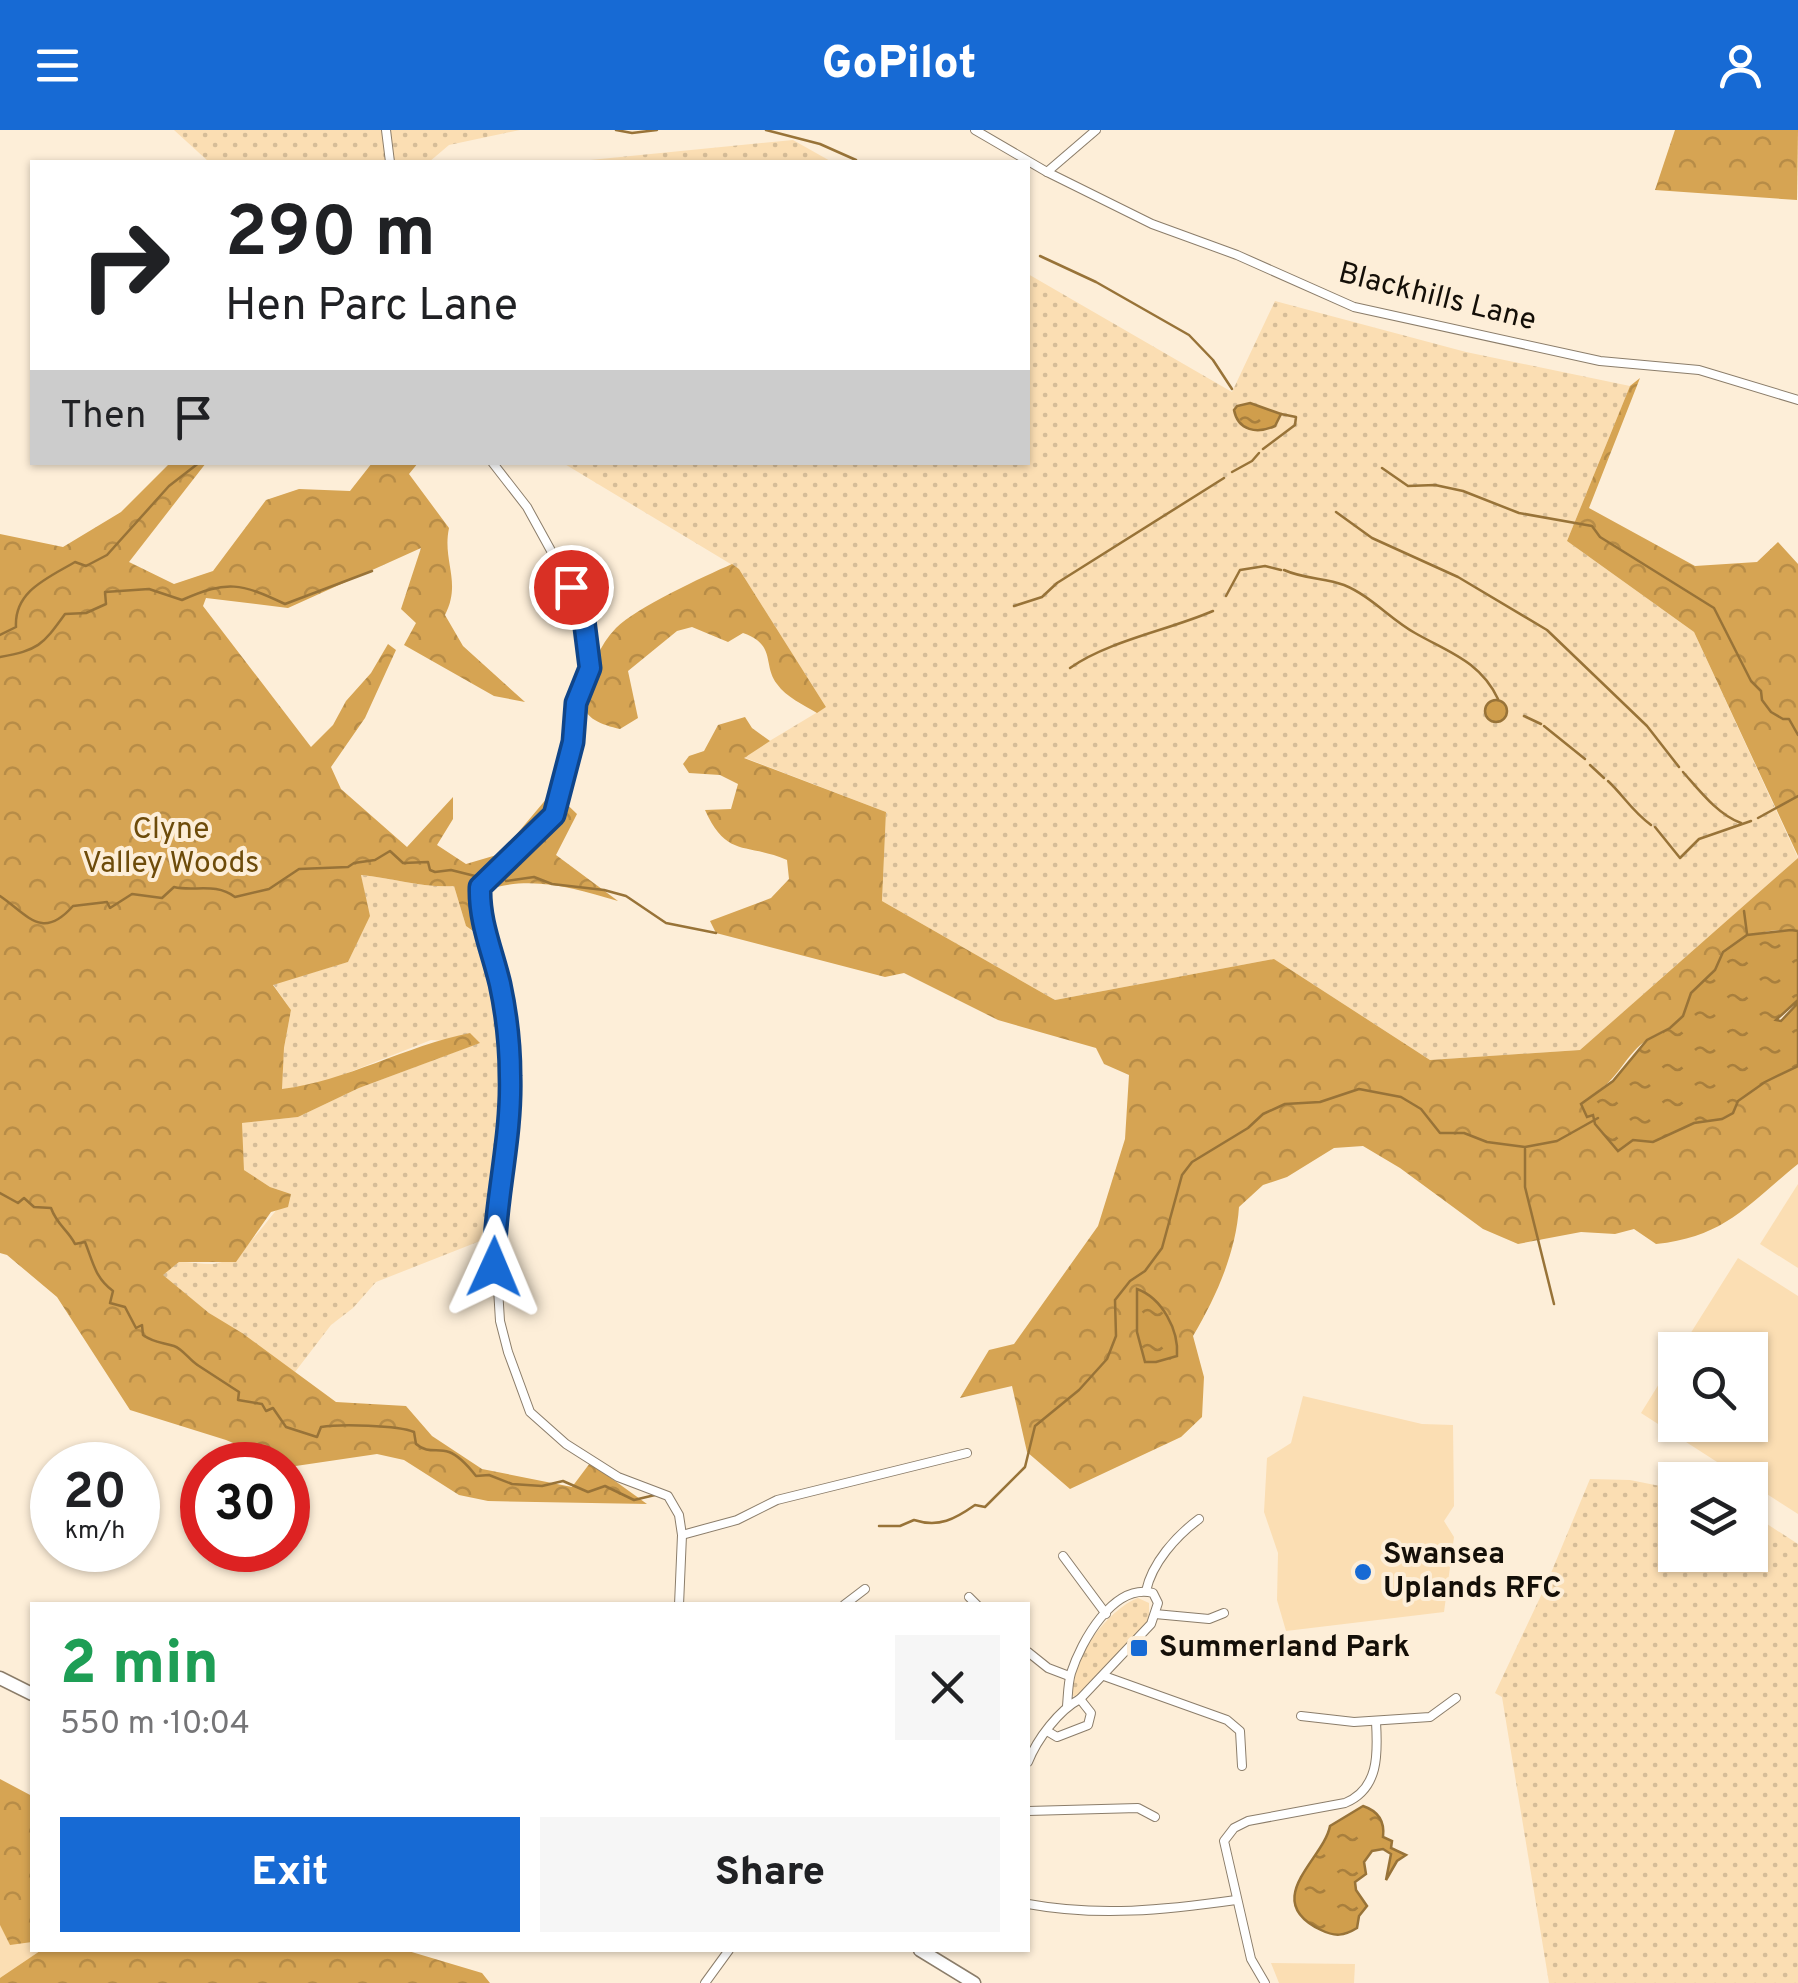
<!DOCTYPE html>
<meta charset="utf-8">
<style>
body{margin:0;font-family:Overpass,sans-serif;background:#f6f6f6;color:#202124;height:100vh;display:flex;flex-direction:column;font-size:38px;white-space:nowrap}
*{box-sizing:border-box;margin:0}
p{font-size:32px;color:#757577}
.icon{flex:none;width:55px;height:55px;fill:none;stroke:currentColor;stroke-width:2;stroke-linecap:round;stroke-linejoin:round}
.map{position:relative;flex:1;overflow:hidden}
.sheet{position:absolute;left:30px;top:1472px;width:1000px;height:350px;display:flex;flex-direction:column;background:#fff;border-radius:0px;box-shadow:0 2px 8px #0004}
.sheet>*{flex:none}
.top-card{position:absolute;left:30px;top:30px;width:1000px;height:305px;border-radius:0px;box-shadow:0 2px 8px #0004;background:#fff;color:#202124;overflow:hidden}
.tools{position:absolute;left:1658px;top:1202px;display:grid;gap:20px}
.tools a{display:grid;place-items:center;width:110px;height:110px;border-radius:0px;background:#fff;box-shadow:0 2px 8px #0004;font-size:50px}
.speed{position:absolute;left:30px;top:1312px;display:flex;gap:20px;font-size:50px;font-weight:700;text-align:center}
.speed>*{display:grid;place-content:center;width:130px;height:130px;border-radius:50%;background:#fff;box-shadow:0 2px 8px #0004;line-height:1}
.speed small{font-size:25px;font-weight:400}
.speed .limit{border:15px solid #d22;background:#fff;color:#111}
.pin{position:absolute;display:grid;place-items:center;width:85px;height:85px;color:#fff;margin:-42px;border:5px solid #fff;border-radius:50%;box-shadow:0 2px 10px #0007}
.me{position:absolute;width:110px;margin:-55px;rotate:1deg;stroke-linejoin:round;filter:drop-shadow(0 0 8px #0008)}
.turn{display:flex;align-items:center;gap:35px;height:210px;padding:0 30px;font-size:45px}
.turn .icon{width:130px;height:130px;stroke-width:2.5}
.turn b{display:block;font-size:70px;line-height:85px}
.then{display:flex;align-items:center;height:95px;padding:0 30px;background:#0003;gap:20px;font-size:38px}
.round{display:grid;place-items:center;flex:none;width:105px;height:105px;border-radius:0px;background:#f6f6f6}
.overview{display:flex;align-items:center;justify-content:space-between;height:170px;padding:0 30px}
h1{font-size:60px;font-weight:800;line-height:75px;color:#1e9e55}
.action{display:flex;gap:20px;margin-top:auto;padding:20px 30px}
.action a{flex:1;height:115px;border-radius:0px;background:#176ad4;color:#fff;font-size:40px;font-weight:800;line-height:115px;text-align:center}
.action a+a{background:#f6f6f6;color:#202124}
header{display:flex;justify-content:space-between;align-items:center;height:130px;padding:0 30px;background:#176ad4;color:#fff;font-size:45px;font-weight:800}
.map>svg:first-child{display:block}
</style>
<header><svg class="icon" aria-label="menu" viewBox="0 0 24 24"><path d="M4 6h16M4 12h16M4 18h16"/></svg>GoPilot<svg class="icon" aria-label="person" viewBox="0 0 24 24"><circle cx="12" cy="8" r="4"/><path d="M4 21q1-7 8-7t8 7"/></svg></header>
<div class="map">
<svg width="1798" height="1853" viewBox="0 0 1798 1853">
<defs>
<pattern id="grass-dots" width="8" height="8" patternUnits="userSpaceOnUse" patternTransform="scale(2.5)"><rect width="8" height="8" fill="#fbdeb3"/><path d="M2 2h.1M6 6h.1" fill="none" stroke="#d6bd98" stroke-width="1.8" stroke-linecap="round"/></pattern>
<pattern id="forest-crowns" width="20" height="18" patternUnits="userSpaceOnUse" patternTransform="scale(2.5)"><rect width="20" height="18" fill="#d6a453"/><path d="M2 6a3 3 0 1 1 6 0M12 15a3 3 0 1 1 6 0" fill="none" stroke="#b78c47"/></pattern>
<pattern id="water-ripples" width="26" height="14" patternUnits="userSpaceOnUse" patternTransform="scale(2.5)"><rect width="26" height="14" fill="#d09e4c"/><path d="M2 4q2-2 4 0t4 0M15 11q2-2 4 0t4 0" fill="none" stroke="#a87f3d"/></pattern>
</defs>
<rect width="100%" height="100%" fill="#fdeed8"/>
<g fill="url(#grass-dots)">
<path d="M174 0H520L449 15 429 32H209Z"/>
<path d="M793 10 832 32H570Z"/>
<path d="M1028 144 1232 262 1275 171 1466 222 1630 256 1567 411 1694 502 1798 728 1580 920 1430 930 1274 829 1055 870 882 771 886 682 743 627 826 577 739 439 563 333 1028 332Z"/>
<path d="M361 745C393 748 423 758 454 756L466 796 484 812 499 872 504 916 507 959 490 1112 480 1111 376 1152 353 1178 331 1195 295 1242 209 1183 162 1145 179 1132C189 1132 201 1134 212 1134 245 1132 268 1085 291 1064L270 1057 244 1040 241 993 298 987 359 958 479 913 431 910 317 955 281 960 284 918 291 880 273 854 348 832 369 786Z"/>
<path d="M1590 1349 1630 1350 1675 1359V1425H1750V1383L1798 1414V1853H1549L1502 1567 1495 1563 1546 1455Z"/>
<path d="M1138 1468 1149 1473V1490L1079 1566H1073C1064 1536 1109 1478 1138 1468Z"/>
</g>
<g fill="url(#forest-crowns)">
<path d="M1675 0H1798L1797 70 1655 60Z"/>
<path d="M1640 248 1589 378 1695 436 1757 432 1778 412 1798 434V726L1694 502 1567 411 1630 256Z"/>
<path d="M170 333H206L129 432 174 454 213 441 266 370 299 359 350 361 372 333H418L409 344 449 398C442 431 462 452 445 485L463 516 525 572 494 566 404 515 416 493 401 479 421 418 288 478 206 468 203 476 311 617 333 595 346 571 371 543 388 514 396 520 365 588 331 637 341 659 407 717 453 667V689L437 715 466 734 500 724 553 661 577 684 556 725 618 771C573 758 532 745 486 760 486 767 483 778 485 785 490 806 513 822 503 845L492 815 466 796 454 756C423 758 393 748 361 745L370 786 348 832 273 855 291 880 284 918 282 959C347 951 405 916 470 903L480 913 359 958 298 987 242 993 244 1040 270 1057 291 1064 288 1077 271 1082 236 1132H179L163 1145 209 1183 242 1203 336 1272 406 1276 432 1306 482 1339 572 1357 590 1333 647 1374 488 1371 459 1365 404 1330 377 1324 289 1337 226 1310 130 1280 57 1167 7 1125 0 1123V404L63 417 121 382Z"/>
<path d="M732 434 739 439 826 577 817 583C804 575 786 567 777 554 762 534 777 515 743 503L728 512 692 497 677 501 628 541 638 588 620 599C599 594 577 587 585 560 592 538 599 515 616 498 637 477 703 447 732 434Z"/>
<path d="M745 587 752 598 770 611 744 628 886 682 882 771 1055 870 1274 829 1430 930 1580 920 1798 728V801C1759 797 1734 808 1715 840 1710 849 1698 854 1692 862 1686 870 1687 882 1680 890 1670 900 1658 902 1647 910 1627 923 1619 947 1599 960 1591 994 1596 995 1618 1021L1633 1010 1653 1012 1694 993 1722 989 1733 983 1738 971 1765 952 1798 936V1034C1747 1075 1725 1107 1656 1114L1634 1099 1615 1104 1581 1102 1518 1114 1483 1099 1400 1038 1363 1016 1334 1018 1287 1047 1263 1055 1239 1077C1236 1123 1216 1167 1193 1206L1204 1247 1202 1287 1181 1307 1070 1359 1027 1322 1012 1256 960 1268 989 1220 1014 1214 1098 1096 1125 1009 1129 945 1104 934 1096 918 998 890 904 843 885 847 716 803 710 791 771 768 789 749 787 730C746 712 727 729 705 680L731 679 738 654 720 645 689 643 683 634 689 626 704 621 718 595Z"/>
<path d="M0 1649 32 1666V1820H405L482 1843 490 1853H0Z"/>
</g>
<g fill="#fbdeb3">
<path d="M1798 1054V1138L1760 1114Z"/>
<path d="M1738 1128 1798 1166V1384L1641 1283 1675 1228V1295H1750V1220H1680Z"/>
<path d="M1303 1266 1422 1294 1453 1295 1454 1376 1444 1391 1454 1407 1444 1482 1286 1501 1277 1470 1278 1423 1264 1382 1267 1328 1291 1313Z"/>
<path d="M0 1795 10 1815 32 1812V1820L40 1821 0 1848Z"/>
<path d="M1271 1833 1355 1834 1354 1853H1279Z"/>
</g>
<g fill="url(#water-ripples)" stroke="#987338" stroke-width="2.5">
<path d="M1250 273 1281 284 1275 296C1257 304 1238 301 1234 280L1237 276Z"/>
<circle cx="1496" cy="581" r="11"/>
<path d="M1791 800 1798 801V870L1776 890 1781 891 1798 873V936L1765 952 1738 971 1733 983 1722 989 1694 993 1653 1012 1633 1010 1618 1021 1595 994 1593 985 1587 987 1581 974 1613 951 1647 910 1670 898 1683 886 1691 863 1715 840 1723 822 1747 805Z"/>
<path d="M1137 1159C1162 1168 1179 1200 1177 1226L1156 1232H1145L1137 1202Z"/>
<path d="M1363 1676C1378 1681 1385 1691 1383 1707L1392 1711 1391 1718 1406 1725 1397 1731 1386 1750 1391 1724 1383 1719 1372 1721 1364 1732 1366 1744 1355 1752 1356 1760 1367 1776 1359 1786 1357 1798C1344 1806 1335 1807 1321 1800 1259 1770 1324 1729 1330 1696Z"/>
</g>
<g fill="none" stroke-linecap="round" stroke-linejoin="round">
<g stroke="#987338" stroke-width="2.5">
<path d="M616 0 632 3 657 0"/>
<path d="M766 0 820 14 856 30"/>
<path d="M862 32H864"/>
<path d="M1040 126 1096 152 1189 205 1213 230 1232 259"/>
<path d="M1263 319 1295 295 1296 287 1281 284"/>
<path d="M1382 338 1408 356 1435 355 1463 361 1519 383 1592 396 1600 407 1714 478 1751 551 1761 561 1762 570 1771 582 1783 589H1789L1798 605"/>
<path d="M1232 342 1252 331 1259 323"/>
<path d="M1336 382 1372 408 1458 447 1547 500 1647 596 1679 637"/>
<path d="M1284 440C1304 449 1325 448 1344 455 1371 466 1390 489 1415 503 1448 522 1480 531 1498 569"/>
<path d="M1226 466 1240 440 1265 436 1281 440"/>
<path d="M1014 476 1042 467 1057 453 1224 348"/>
<path d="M0 505 16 497C14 461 48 448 75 432L86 436 107 425 169 356 200 332"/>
<path d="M0 527C38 520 42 516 65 484L86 483 106 474 105 462 149 459 182 470C227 450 241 453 285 474L372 441"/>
<path d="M1070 538C1108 511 1169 500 1213 481"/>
<path d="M1524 586 1541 594"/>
<path d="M1544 596 1585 629"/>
<path d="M1590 635 1604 648"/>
<path d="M1683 642C1699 660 1718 685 1741 693"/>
<path d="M1608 651C1624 666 1631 680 1651 695"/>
<path d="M1758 688 1798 666"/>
<path d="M1655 697 1680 728 1699 709 1751 691"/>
<path d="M506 751 534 747 552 754 604 760 626 766 666 793 716 803"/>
<path d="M0 766C28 785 42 811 73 776L107 772 110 778 132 764 162 768 174 757C194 762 215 752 235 767L269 759 299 739 348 737 354 733 375 730 390 721 403 733 428 732 430 740 435 742 451 740 479 747"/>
<path d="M1744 781 1747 804"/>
<path d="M1525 1019V1057L1554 1174"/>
<path d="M0 1063 18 1073 24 1068 34 1077 51 1078C57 1095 68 1100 75 1114L85 1112C93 1132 95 1148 113 1161L110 1173 125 1177 136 1198 142 1195 143 1205C154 1213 162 1212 174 1216 183 1219 190 1231 199 1236 213 1245 225 1253 239 1262L238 1270 262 1274 266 1281 273 1278 286 1297 317 1307 321 1297C339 1294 398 1295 414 1302L416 1314C428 1324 437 1318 449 1322 460 1326 469 1337 476 1346L489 1345 512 1354 542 1356 563 1351 588 1362 605 1356 634 1370 655 1365"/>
<path d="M879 1396H900L914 1390C939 1398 955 1389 975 1375L985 1377 1025 1337 1035 1296 1079 1260 1107 1229 1116 1206 1115 1170 1130 1151 1145 1141 1162 1118 1182 1045 1192 1032 1248 998 1263 984 1285 974 1320 972 1359 959 1401 967 1421 979 1440 1003H1464L1487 1012 1525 1017 1557 1011 1598 988"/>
</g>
<defs>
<g id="minor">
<path d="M386 0 390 32"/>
<path d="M975 0 1047 42 1152 94 1237 125 1354 177 1600 231 1699 240 1798 270"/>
<path d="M1047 42 1096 0"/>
<path d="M492 332 527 377 571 457 583 482 590 538 576 573 573 612 554 685 480 757 479 785 500 856 510 944 508 1013 494 1093 500 1191 508 1222 530 1282 566 1314 618 1347 668 1366 679 1385 682 1405 679 1475"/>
<path d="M682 1405 737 1390 777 1370 967 1323"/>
<path d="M1063 1426 1106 1484"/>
<path d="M1146 1461C1152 1433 1176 1406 1199 1389"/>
<path d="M969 1467 977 1475"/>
<path d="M844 1475 865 1459"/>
<path d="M1155 1484 1209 1489 1224 1483"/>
<path d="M1028 1522 1048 1538 1069 1546"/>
<path d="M1104 1546 1227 1590 1240 1601 1242 1636"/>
<path d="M1301 1586 1354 1592 1430 1587 1456 1568"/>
<path d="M1047 1601 1057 1607 1088 1595 1091 1583 1080 1569"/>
<path d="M1028 1632C1037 1609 1059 1580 1080 1569L1151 1494 1158 1473 1153 1463C1113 1453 1081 1512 1071 1543 1068 1553 1068 1565 1067 1576"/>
<path d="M1028 1681 1138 1678 1155 1687"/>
<path d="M1028 1774C1099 1787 1165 1780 1236 1770"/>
<path d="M705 1853 729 1820"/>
<path d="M1265 1853 1251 1829 1224 1711 1234 1698 1248 1691 1345 1673C1379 1659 1378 1624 1376 1592"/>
</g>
<g id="primary">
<path d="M0 1548 32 1564"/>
<path d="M920 1820 974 1853"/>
</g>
</defs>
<use href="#minor" stroke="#8b7d6a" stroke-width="10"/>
<use href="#primary" stroke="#8b7d6a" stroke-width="15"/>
<use href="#minor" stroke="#fff" stroke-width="8"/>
<use href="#primary" stroke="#fff" stroke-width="12"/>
</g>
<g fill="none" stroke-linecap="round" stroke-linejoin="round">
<defs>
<path id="route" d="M494 1137C494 1072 512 1010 510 946 510 916 506 882 500 854 492 820 479 792 480 757L554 685 573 612 576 573 590 538 583 482 571 457"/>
</defs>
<use href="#route" stroke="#0f458a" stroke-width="25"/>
<use href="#route" stroke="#176ad4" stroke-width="18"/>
</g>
<g fill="#176ad4" stroke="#fdeed8" stroke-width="4">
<circle cx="1363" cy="1442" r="10"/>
<rect x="1129" y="1508" width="20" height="20" rx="5"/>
</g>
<g text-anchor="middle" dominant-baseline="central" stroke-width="8" stroke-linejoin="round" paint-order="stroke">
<g font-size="30" fill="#140f08" stroke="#fdeed8">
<text transform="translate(1437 168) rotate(14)">Blackhills Lane</text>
</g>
<g font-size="30" fill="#6d4b0a" stroke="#fdeed8">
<text x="171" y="700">Clyne<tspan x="171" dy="34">Valley Woods</tspan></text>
</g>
<g font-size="30" font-weight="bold" fill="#140f08" stroke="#fdeed8" text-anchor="start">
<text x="1383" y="1425">Swansea<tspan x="1383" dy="34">Uplands RFC</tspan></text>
<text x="1159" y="1518">Summerland Park</text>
</g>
</g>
</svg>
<div class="tools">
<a><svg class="icon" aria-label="search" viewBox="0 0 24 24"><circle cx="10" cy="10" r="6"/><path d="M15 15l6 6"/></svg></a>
<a><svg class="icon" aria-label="layers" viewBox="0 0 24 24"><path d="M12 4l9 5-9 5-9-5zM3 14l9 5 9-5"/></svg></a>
</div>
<div class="speed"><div>20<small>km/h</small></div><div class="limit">30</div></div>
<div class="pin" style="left:571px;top:457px;background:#d93025"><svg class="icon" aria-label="arrive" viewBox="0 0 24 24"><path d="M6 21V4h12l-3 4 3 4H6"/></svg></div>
<svg class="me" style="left:494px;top:1137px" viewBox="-20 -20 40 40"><path d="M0-17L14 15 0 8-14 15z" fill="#176ad4" stroke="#fff" stroke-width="4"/></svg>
<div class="top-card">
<div class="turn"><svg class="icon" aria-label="right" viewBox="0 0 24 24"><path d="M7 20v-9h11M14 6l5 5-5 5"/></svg><div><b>290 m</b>Hen Parc Lane</div></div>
<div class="then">Then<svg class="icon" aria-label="arrive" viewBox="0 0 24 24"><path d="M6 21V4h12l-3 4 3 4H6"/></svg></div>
</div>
<section class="sheet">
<div class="overview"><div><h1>2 min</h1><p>550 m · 10:04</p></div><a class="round"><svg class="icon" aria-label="close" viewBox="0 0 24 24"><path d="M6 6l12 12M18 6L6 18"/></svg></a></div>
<div class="action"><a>Exit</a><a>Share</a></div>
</section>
</div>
